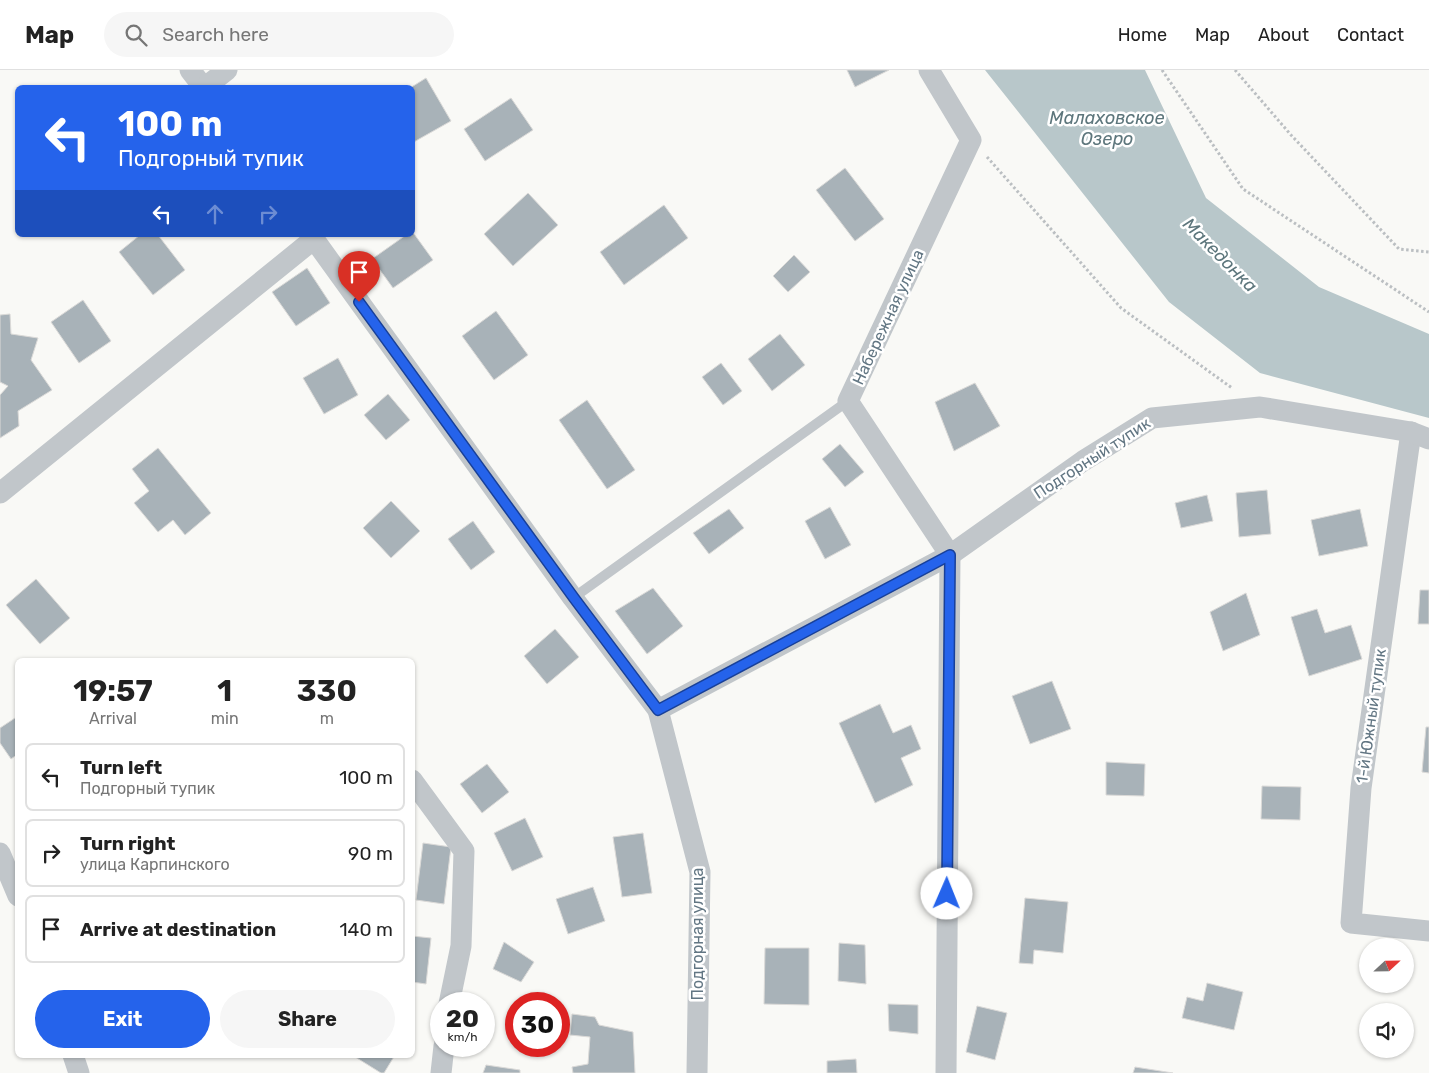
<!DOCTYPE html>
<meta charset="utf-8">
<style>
body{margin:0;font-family:Rubik,sans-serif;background:#f6f6f6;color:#222;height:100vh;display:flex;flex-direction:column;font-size:19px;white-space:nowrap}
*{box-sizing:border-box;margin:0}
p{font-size:16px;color:#767676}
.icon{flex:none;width:28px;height:28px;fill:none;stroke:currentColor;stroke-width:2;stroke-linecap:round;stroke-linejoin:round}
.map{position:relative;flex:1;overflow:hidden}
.panel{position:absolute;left:15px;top:588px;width:400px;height:400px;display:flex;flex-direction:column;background:#fff;border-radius:8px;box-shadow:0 1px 4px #0004}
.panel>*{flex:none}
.banner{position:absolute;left:15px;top:15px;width:400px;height:152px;border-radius:8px;box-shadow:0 1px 4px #0004;background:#2563eb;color:#fff;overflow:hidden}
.needle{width:32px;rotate:68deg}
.controls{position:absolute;left:1359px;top:868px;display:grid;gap:10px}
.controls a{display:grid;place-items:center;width:55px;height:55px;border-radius:50%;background:#fff;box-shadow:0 1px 4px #0004;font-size:25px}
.speed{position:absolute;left:430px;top:922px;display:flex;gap:10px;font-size:25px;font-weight:700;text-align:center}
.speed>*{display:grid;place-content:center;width:65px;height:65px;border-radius:50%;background:#fff;box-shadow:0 1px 4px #0004;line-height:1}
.speed small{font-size:12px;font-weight:400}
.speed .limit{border:8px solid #d22;background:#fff;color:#111}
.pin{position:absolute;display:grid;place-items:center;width:42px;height:42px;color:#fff;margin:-51px -21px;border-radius:50% 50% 50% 0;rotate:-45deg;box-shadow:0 0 5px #0007}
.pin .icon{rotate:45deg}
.me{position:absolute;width:55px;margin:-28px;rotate:1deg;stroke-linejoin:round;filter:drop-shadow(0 0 4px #0008)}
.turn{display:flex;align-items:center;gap:18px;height:105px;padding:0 20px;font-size:22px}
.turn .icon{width:65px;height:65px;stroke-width:2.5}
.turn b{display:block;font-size:35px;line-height:42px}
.lanes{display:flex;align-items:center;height:48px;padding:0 20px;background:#0003;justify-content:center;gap:25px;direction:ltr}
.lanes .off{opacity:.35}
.eta{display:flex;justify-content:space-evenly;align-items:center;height:85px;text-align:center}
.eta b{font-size:30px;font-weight:700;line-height:35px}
.button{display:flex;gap:10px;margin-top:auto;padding:10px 20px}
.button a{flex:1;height:58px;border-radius:30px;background:#2563eb;color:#fff;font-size:20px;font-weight:700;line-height:58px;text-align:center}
.button a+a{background:#f6f6f6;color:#222}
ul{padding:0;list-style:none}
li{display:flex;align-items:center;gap:15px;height:68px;margin:0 10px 8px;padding:0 10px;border:2px solid #e0e0e0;border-radius:8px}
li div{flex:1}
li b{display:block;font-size:19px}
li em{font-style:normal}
header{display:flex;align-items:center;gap:30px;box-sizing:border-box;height:70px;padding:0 25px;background:#fff;border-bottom:1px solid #e0e0e0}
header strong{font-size:24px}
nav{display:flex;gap:28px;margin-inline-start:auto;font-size:18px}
.search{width:350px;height:45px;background:#f6f6f6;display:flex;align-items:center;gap:12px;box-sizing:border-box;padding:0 18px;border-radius:28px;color:#767676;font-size:19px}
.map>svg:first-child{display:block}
</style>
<header>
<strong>Map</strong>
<div class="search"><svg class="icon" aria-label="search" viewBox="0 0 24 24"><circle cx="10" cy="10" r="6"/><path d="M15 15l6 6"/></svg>Search here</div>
<nav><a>Home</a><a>Map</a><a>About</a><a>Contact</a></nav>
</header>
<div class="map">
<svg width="1429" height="1003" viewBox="0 0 1429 1003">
<rect width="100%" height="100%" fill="#f9f9f6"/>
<path fill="#b8c7ca" d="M985 0H1145L1206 128 1319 217 1429 264V348L1260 303 1169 232Z"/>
<g fill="#a8b2b8" stroke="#dbdad8">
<path d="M847 0H889L855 17Z"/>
<path d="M426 8 451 51 412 73V18H410Z"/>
<path d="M511 28 533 60 485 91 464 59Z"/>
<path d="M845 98 884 149 855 171 816 120Z"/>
<path d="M528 123 558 155 513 196 484 164Z"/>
<path d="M664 135 688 168 624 215 600 182Z"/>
<path d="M412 161 433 190 393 218 372 189 406 165H412Z"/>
<path d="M140 165H158L185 200 153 225 119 182Z"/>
<path d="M794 185 810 202 788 222 773 206Z"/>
<path d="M307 198 330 233 296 256 272 222Z"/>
<path d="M83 230 111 271 79 293 51 252Z"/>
<path d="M496 241 528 285 494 310 462 266Z"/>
<path d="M10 244 11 264 38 268 31 290 52 320 18 341 19 356 0 368V325L8 316 0 312V245Z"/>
<path d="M780 264 805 295 772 321 748 289Z"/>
<path d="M338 288 358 325 324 344 303 308Z"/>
<path d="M721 293 742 321 723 335 702 307Z"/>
<path d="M975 313 1000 356 954 381 935 332Z"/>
<path d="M388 324 410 350 386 370 364 345Z"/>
<path d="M587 330 635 400 607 419 559 350Z"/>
<path d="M840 374 864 402 845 417 822 389Z"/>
<path d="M158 378 211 443 185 465 173 450 158 462 134 433 149 421 132 399Z"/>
<path d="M1267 420 1271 464 1239 467 1236 423Z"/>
<path d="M1207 425 1213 451 1181 458 1175 433Z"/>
<path d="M391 431 420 461 391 488 363 458Z"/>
<path d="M830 437 851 475 825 489 805 451Z"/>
<path d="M729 439 744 458 709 484 693 463Z"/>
<path d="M1360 439 1368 476 1319 486 1311 450Z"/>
<path d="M473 451 495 482 471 500 448 469Z"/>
<path d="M36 509 70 548 40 574 6 535Z"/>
<path d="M653 518 683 556 647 584 615 541Z"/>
<path d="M1420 520H1429V554H1418Z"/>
<path d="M1246 523 1260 565 1223 581 1210 542Z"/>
<path d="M1317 539 1325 563 1351 555 1362 589 1309 606 1291 547Z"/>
<path d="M555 559 579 587 547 614 524 586Z"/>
<path d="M1052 611 1071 659 1030 674 1012 626Z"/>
<path d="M880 634 893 663 911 655 921 679 901 688 913 715 875 733 839 653Z"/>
<path d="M18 646V684L11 689 0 673V658Z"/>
<path d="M1426 657H1429V703L1422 702Z"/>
<path d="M1106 692 1145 694 1144 726 1106 725Z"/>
<path d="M487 694 509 722 482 743 460 714Z"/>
<path d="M1262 716 1301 717 1300 750 1261 749Z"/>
<path d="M525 748 543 787 512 801 494 763Z"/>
<path d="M643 763 652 823 622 827 613 767Z"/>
<path d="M423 773 451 777 444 834 416 830Z"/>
<path d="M593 817 605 851 568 864 556 829Z"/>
<path d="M1025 828 1068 832 1063 883 1034 880 1033 894 1019 893Z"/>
<path d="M412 866 431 868 426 914 412 912Z"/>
<path d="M504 872 534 892 521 912 493 899Z"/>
<path d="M839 873 865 875 866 914 838 911Z"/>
<path d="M765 878H809V935L764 934Z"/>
<path d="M1207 913 1243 922 1234 960 1182 948 1187 927 1203 931Z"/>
<path d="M888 934 918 935V964L889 961Z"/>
<path d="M977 936 1007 943 995 990 966 982Z"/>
<path d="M572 944 595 947 599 955 633 962 635 1003H573L572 997 588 994 590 967 570 965Z"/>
<path d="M352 985H395L384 1003H381Z"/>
<path d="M856 989 857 1003H827V991Z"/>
<path d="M486 995 520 1000V1003H483Z"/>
<path d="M1135 997 1173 1003H1133Z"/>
</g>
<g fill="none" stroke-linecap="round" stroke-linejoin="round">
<g stroke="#bbbfc2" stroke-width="3" stroke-dasharray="2.5 2.5" stroke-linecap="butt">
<path d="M1162 0 1243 119 1429 242"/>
<path d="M1235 0 1291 65 1399 179 1429 182"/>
<path d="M987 87 1121 238 1232 318"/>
</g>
<path stroke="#c1c6ca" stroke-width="10" d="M573 528 848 331"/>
<g stroke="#c1c6ca" stroke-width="21">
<path d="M190 0 204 18"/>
<path d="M929 0 971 70 848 331 950 485 946 1003"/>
<path d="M204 18 227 0"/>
<path d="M311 165 573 528 658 640 700 802 697 1003"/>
<path d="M1411 362 1361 718 1351 853 1429 861"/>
<path d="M0 423 314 169"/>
<path d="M658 640 950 485 1083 391 1152 348 1260 337 1411 362 1429 369"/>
<path d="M412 710 464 781 461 876 449 934"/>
<path d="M0 783 18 826"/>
<path d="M73 985 79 1003"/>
<path d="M441 1003 444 976"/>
</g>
</g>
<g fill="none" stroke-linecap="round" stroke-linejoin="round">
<defs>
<path id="route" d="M359 232 574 528 658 640 950 485 947 824"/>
</defs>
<use href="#route" stroke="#184099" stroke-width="12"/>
<use href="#route" stroke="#2563eb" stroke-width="9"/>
</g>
<g text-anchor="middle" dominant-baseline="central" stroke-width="5" stroke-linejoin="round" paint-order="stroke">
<g font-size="16" fill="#627683" stroke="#fff">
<text transform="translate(888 247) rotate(-65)">Набережная улица</text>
<text transform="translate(1092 388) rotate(-33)">Подгорный тупик</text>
<text transform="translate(1371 646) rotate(-82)">1-й Южный тупик</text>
<text transform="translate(697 864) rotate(-90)">Подгорная улица</text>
</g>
<g font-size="18" font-style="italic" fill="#5d767c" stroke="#fff">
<text x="1107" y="48">Малаховское<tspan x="1107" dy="21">Озеро</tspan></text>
<text transform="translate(1220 185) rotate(45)">Македонка</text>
</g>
</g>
</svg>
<div class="controls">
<a><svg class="needle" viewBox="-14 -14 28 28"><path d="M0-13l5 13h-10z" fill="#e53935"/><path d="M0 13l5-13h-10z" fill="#767676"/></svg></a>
<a><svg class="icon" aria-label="sound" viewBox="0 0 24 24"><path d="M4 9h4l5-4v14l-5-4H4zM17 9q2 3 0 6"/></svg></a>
</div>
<div class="speed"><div>20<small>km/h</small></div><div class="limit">30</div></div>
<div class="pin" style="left:359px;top:232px;background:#d93025"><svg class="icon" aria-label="arrive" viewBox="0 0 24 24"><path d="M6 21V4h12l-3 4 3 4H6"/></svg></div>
<svg class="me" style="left:947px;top:824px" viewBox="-20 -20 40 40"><circle r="19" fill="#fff"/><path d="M0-13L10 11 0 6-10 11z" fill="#2563eb"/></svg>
<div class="banner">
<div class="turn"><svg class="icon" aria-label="left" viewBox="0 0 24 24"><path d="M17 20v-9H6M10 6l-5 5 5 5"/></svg><div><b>100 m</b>Подгорный тупик</div></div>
<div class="lanes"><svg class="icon" aria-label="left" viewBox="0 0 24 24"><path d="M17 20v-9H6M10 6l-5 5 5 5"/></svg><svg class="icon off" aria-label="ahead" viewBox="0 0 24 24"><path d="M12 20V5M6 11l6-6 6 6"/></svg><svg class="icon off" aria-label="right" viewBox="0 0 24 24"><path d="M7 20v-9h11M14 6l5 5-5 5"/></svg></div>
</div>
<section class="panel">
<div class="eta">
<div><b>19:57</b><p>Arrival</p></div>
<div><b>1</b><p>min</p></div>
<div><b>330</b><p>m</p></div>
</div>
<ul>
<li><svg class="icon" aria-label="left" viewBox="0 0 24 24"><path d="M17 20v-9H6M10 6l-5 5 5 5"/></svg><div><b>Turn left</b><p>Подгорный тупик</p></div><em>100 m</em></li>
<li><svg class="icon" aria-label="right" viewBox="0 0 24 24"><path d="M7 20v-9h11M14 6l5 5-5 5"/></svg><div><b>Turn right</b><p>улица Карпинского</p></div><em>90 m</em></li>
<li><svg class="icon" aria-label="arrive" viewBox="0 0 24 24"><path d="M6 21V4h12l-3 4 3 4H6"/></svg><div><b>Arrive at destination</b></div><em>140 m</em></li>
</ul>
<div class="button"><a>Exit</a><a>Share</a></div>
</section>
</div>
